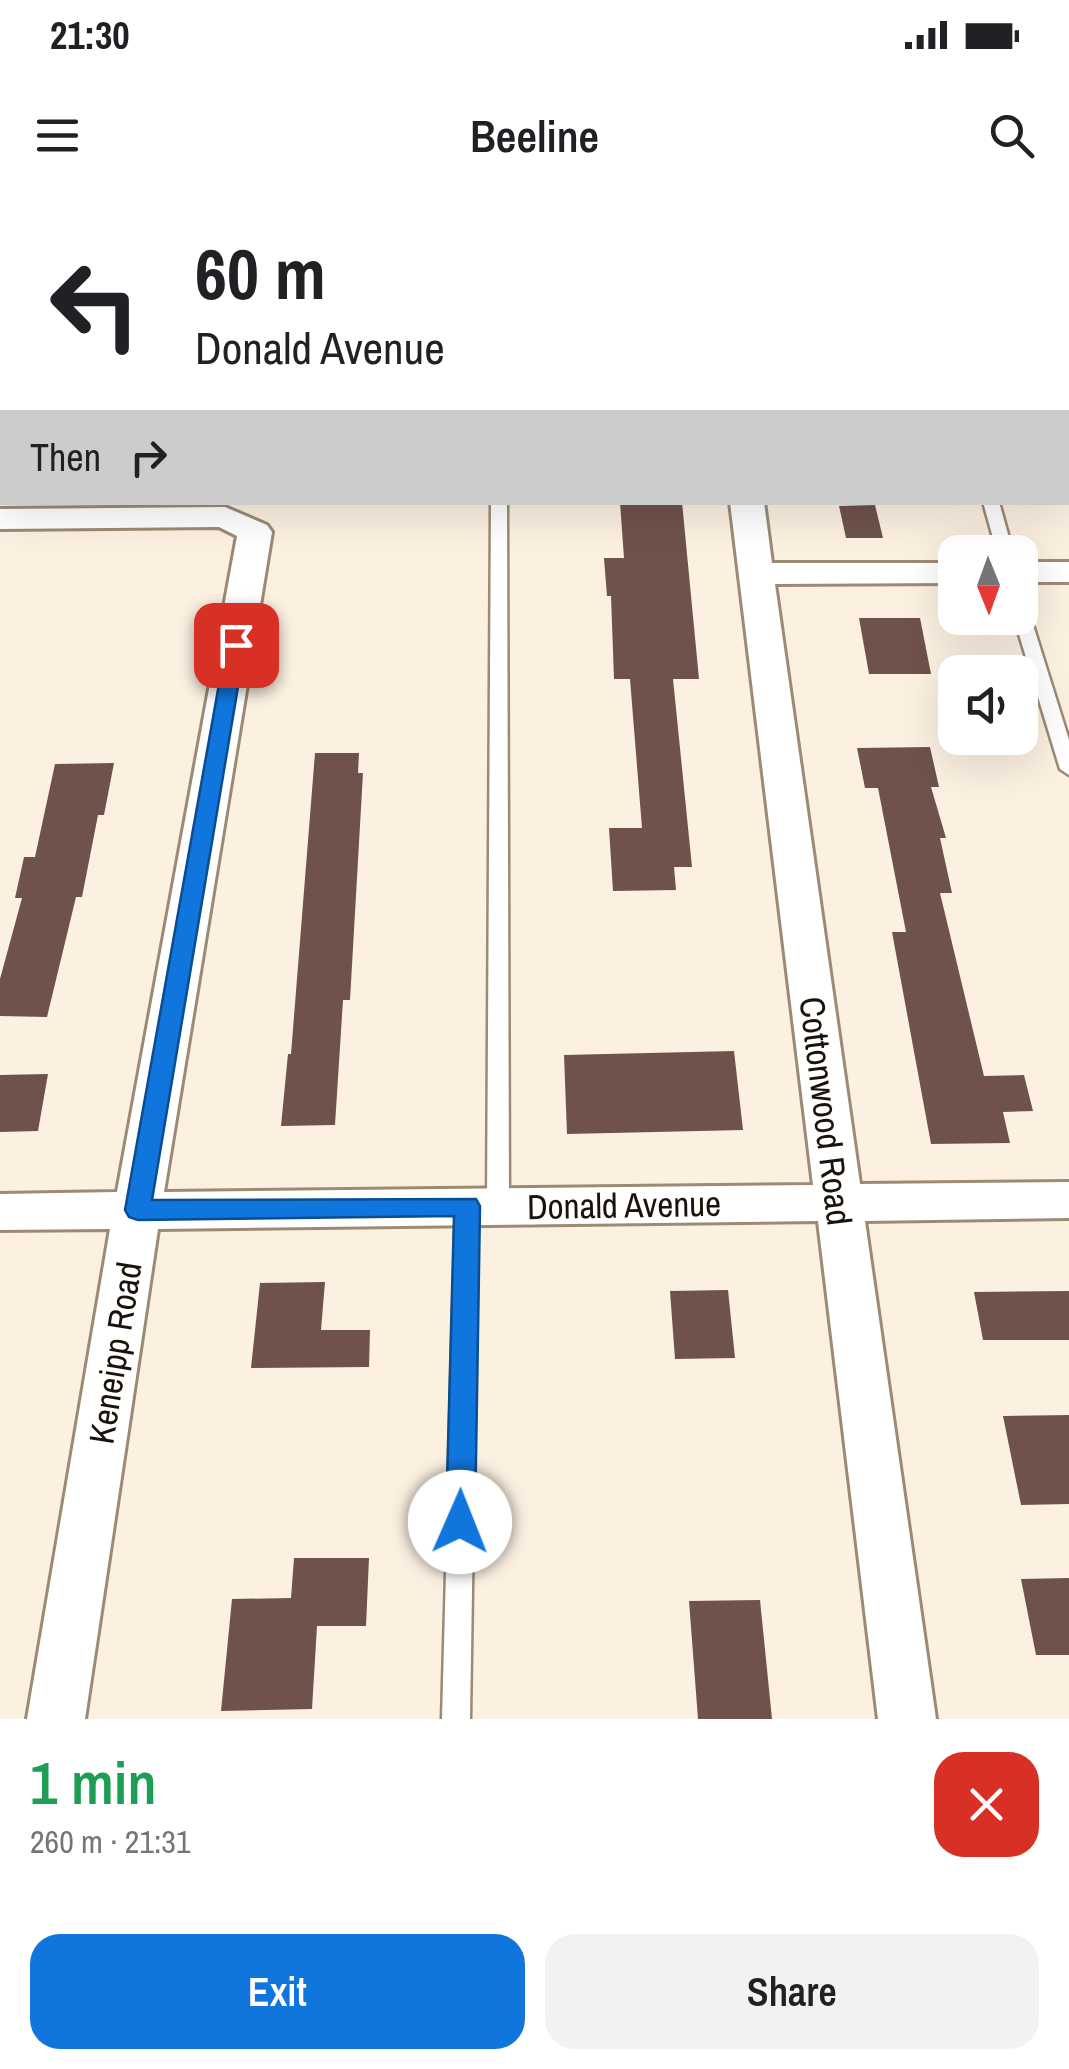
<!DOCTYPE html>
<meta charset="utf-8">
<style>
body{margin:0;font-family:"Archivo Narrow",sans-serif;background:#f2f2f2;color:#202124;height:100vh;display:flex;flex-direction:column;font-size:38px;white-space:nowrap}
*{box-sizing:border-box;margin:0}
p{font-size:32px;color:#757577}
.icon{flex:none;width:55px;height:55px;fill:none;stroke:currentColor;stroke-width:2;stroke-linecap:round;stroke-linejoin:round}
.map{position:relative;height:1519px;overflow:hidden}
.drawer{display:flex;flex-direction:column;background:#fff;flex:1}
.drawer>*{flex:none}
.guide{position:absolute;left:0px;top:0px;width:1070px;height:305px;box-shadow:0 10px 40px #0002;background:#fff;color:#202124;overflow:hidden}
.needle{width:65px;rotate:179deg}
.controls{position:absolute;left:938px;top:335px;display:grid;gap:20px}
.controls a{display:grid;place-items:center;width:100px;height:100px;border-radius:20px;background:#fff;box-shadow:0 10px 40px #0002;font-size:50px}
.pin{position:absolute;display:grid;place-items:center;width:85px;height:85px;color:#fff;margin:-42px;border-radius:20px;box-shadow:0 5px 15px #0006}
.me{position:absolute;width:110px;margin:-55px;rotate:1deg;stroke-linejoin:round;filter:drop-shadow(0 0 8px #0008)}
.turn{display:flex;align-items:center;gap:35px;height:210px;padding:0 30px;font-size:45px}
.turn .icon{width:130px;height:130px;stroke-width:2.5}
.turn b{display:block;font-size:70px;line-height:85px}
.then{display:flex;align-items:center;height:95px;padding:0 30px;background:#0003;gap:20px;font-size:38px}
.round{display:grid;place-items:center;flex:none;width:105px;height:105px;border-radius:30px;background:#f2f2f2}
.summary{display:flex;align-items:center;justify-content:space-between;height:170px;padding:0 30px}
h1{font-size:60px;font-weight:600;line-height:75px;color:#1e9e55}
.primary-button{display:flex;gap:20px;margin-top:auto;padding:20px 30px}
.primary-button a{flex:1;height:115px;border-radius:30px;background:#1076de;color:#fff;font-size:40px;font-weight:600;line-height:115px;text-align:center}
.primary-button a+a{background:#f2f2f2;color:#202124}
.status{display:flex;justify-content:space-between;align-items:center;height:70px;padding:0 50px;background:#fff;direction:ltr}
.status svg{height:28px;fill:currentColor}
header{display:flex;justify-content:space-between;align-items:center;height:130px;padding:0 30px;background:#fff;font-size:45px;font-weight:600}
.map>svg:first-child{display:block}
</style>
<div class="status"><b>21:30</b><svg viewBox="0 0 49 12"><path d="M0 12V9h3v3zM5 12V6h3v6zM10 12V3h3v9zM15 12V0h3v12zM26 1h20v11H26zM47 4h2v5h-2z"/></svg></div>
<header><svg class="icon" aria-label="menu" viewBox="0 0 24 24"><path d="M4 6h16M4 12h16M4 18h16"/></svg>Beeline<svg class="icon" aria-label="search" viewBox="0 0 24 24"><circle cx="10" cy="10" r="6"/><path d="M15 15l6 6"/></svg></header>
<div class="map">
<svg width="1069" height="1519" viewBox="0 0 1069 1519">
<rect width="100%" height="100%" fill="#fcf0e1"/>
<g fill="#6f524c">
<path d="M620 302H682L699 479H673L692 667H674L676 690 613 691 609 628H642L630 479H614L611 396H607L604 358H624Z"/>
<path d="M875 305 883 338H846L839 306Z"/>
<path d="M859 418H920L931 474H869Z"/>
<path d="M930 547 939 587H931L946 638H940L952 693H940L984 876 1024 875 1033 911 1003 912 1010 943 931 944 892 732H906L878 588H865L857 548Z"/>
<path d="M315 553H359L358 573H363L350 800H343L335 925 281 926 288 854H291Z"/>
<path d="M114 563 104 615H98L82 697H76L47 817 0 816V779L22 698H15L24 657H35L55 564Z"/>
<path d="M734 851 743 930 567 934 564 855Z"/>
<path d="M48 874 38 931 0 932V875Z"/>
<path d="M325 1082 321 1130H370L369 1167 251 1168 260 1083Z"/>
<path d="M728 1090 735 1158 675 1159 670 1091Z"/>
<path d="M1069 1091V1140H983L974 1092Z"/>
<path d="M1069 1215V1304L1021 1305 1003 1216Z"/>
<path d="M294 1358H369L366 1426H317L312 1509 221 1511 232 1399 291 1398Z"/>
<path d="M1069 1378V1455H1036L1021 1379Z"/>
<path d="M760 1400 772 1519H698L689 1401Z"/>
</g>
<g fill="none" stroke-linecap="round" stroke-linejoin="round">
<defs>
<g id="service">
<rect x="503" y="0" width="12" height="2"/>
<path d="M491 302H507L509 1006 506 1012 498 1015 490 1012 487 1006Z"/>
<path d="M983 302H999L1013 352H997Z"/>
<path d="M1020 404 1028 409 1069 540V575L1060 569 1014 418H1020Z"/>
<path d="M467 997 475 1000 478 1006 470 1519H442L456 1006 459 1000Z"/>
</g>
<g id="minor">
<rect x="0" y="58" width="2" height="18"/>
<rect x="1068" y="61" width="1" height="18"/>
<path d="M730 302H764L772 363H955V383L775 384 860 984 1069 982V1018L865 1021 936 1519H878L818 1021 158 1029 85 1519H27L110 1029 0 1030V994L117 992 237 336 219 327 0 329V309L225 307 267 325 272 332 164 992 813 985Z"/>
<rect x="1020" y="362" width="49" height="20"/>
</g>
</defs>
<use href="#service" stroke="#9d8a73" stroke-width="5"/>
<use href="#minor" stroke="#9d8a73" stroke-width="6"/>
<use href="#service" fill="#fff" fill-rule="evenodd"/>
<use href="#minor" fill="#fff" fill-rule="evenodd"/>
<g stroke="#312a20" stroke-width="2.5">
<path d="M1026 0 1030 2"/>
<path d="M1048 0 1052 2"/>
</g>
</g>
<path fill="#1076de" stroke="#0a4d90" stroke-width="2.5" d="M236 439 245 445 152 1000 476 999 480 1006 475 1322 470 1331 460 1334 450 1331 446 1322 454 1016 138 1020 129 1017 125 1010 226 445Z"/>
<g text-anchor="middle" dominant-baseline="central" stroke-width="10" stroke-linejoin="round" paint-order="stroke">
<g font-size="35" fill="#1a130a" stroke="#fff">
<text transform="translate(826 911) rotate(83)">Cottonwood Road</text>
<text transform="translate(624 1005) rotate(-1)">Donald Avenue</text>
<text transform="translate(115 1153) rotate(-81)">Keneipp Road</text>
</g>
</g>
</svg>
<div class="controls">
<a><svg class="needle" viewBox="-14 -14 28 28"><path d="M0-13l5 13h-10z" fill="#e53935"/><path d="M0 13l5-13h-10z" fill="#757577"/></svg></a>
<a><svg class="icon" aria-label="sound" viewBox="0 0 24 24"><path d="M4 9h4l5-4v14l-5-4H4zM17 9q2 3 0 6"/></svg></a>
</div>
<div class="pin" style="left:236px;top:445px;background:#d93025"><svg class="icon" aria-label="arrive" viewBox="0 0 24 24"><path d="M6 21V4h12l-3 4 3 4H6"/></svg></div>
<svg class="me" style="left:460px;top:1322px" viewBox="-20 -20 40 40"><circle r="19" fill="#fff"/><path d="M0-13L10 11 0 6-10 11z" fill="#1076de"/></svg>
<div class="guide">
<div class="turn"><svg class="icon" aria-label="left" viewBox="0 0 24 24"><path d="M17 20v-9H6M10 6l-5 5 5 5"/></svg><div><b>60 m</b>Donald Avenue</div></div>
<div class="then">Then<svg class="icon" aria-label="right" viewBox="0 0 24 24"><path d="M7 20v-9h11M14 6l5 5-5 5"/></svg></div>
</div>
</div>
<section class="drawer">
<div class="summary"><div><h1>1 min</h1><p>260 m · 21:31</p></div><a class="round" style="background:#d93025;color:#fff"><svg class="icon" aria-label="close" viewBox="0 0 24 24"><path d="M6 6l12 12M18 6L6 18"/></svg></a></div>
<div class="primary-button"><a>Exit</a><a>Share</a></div>
</section>
